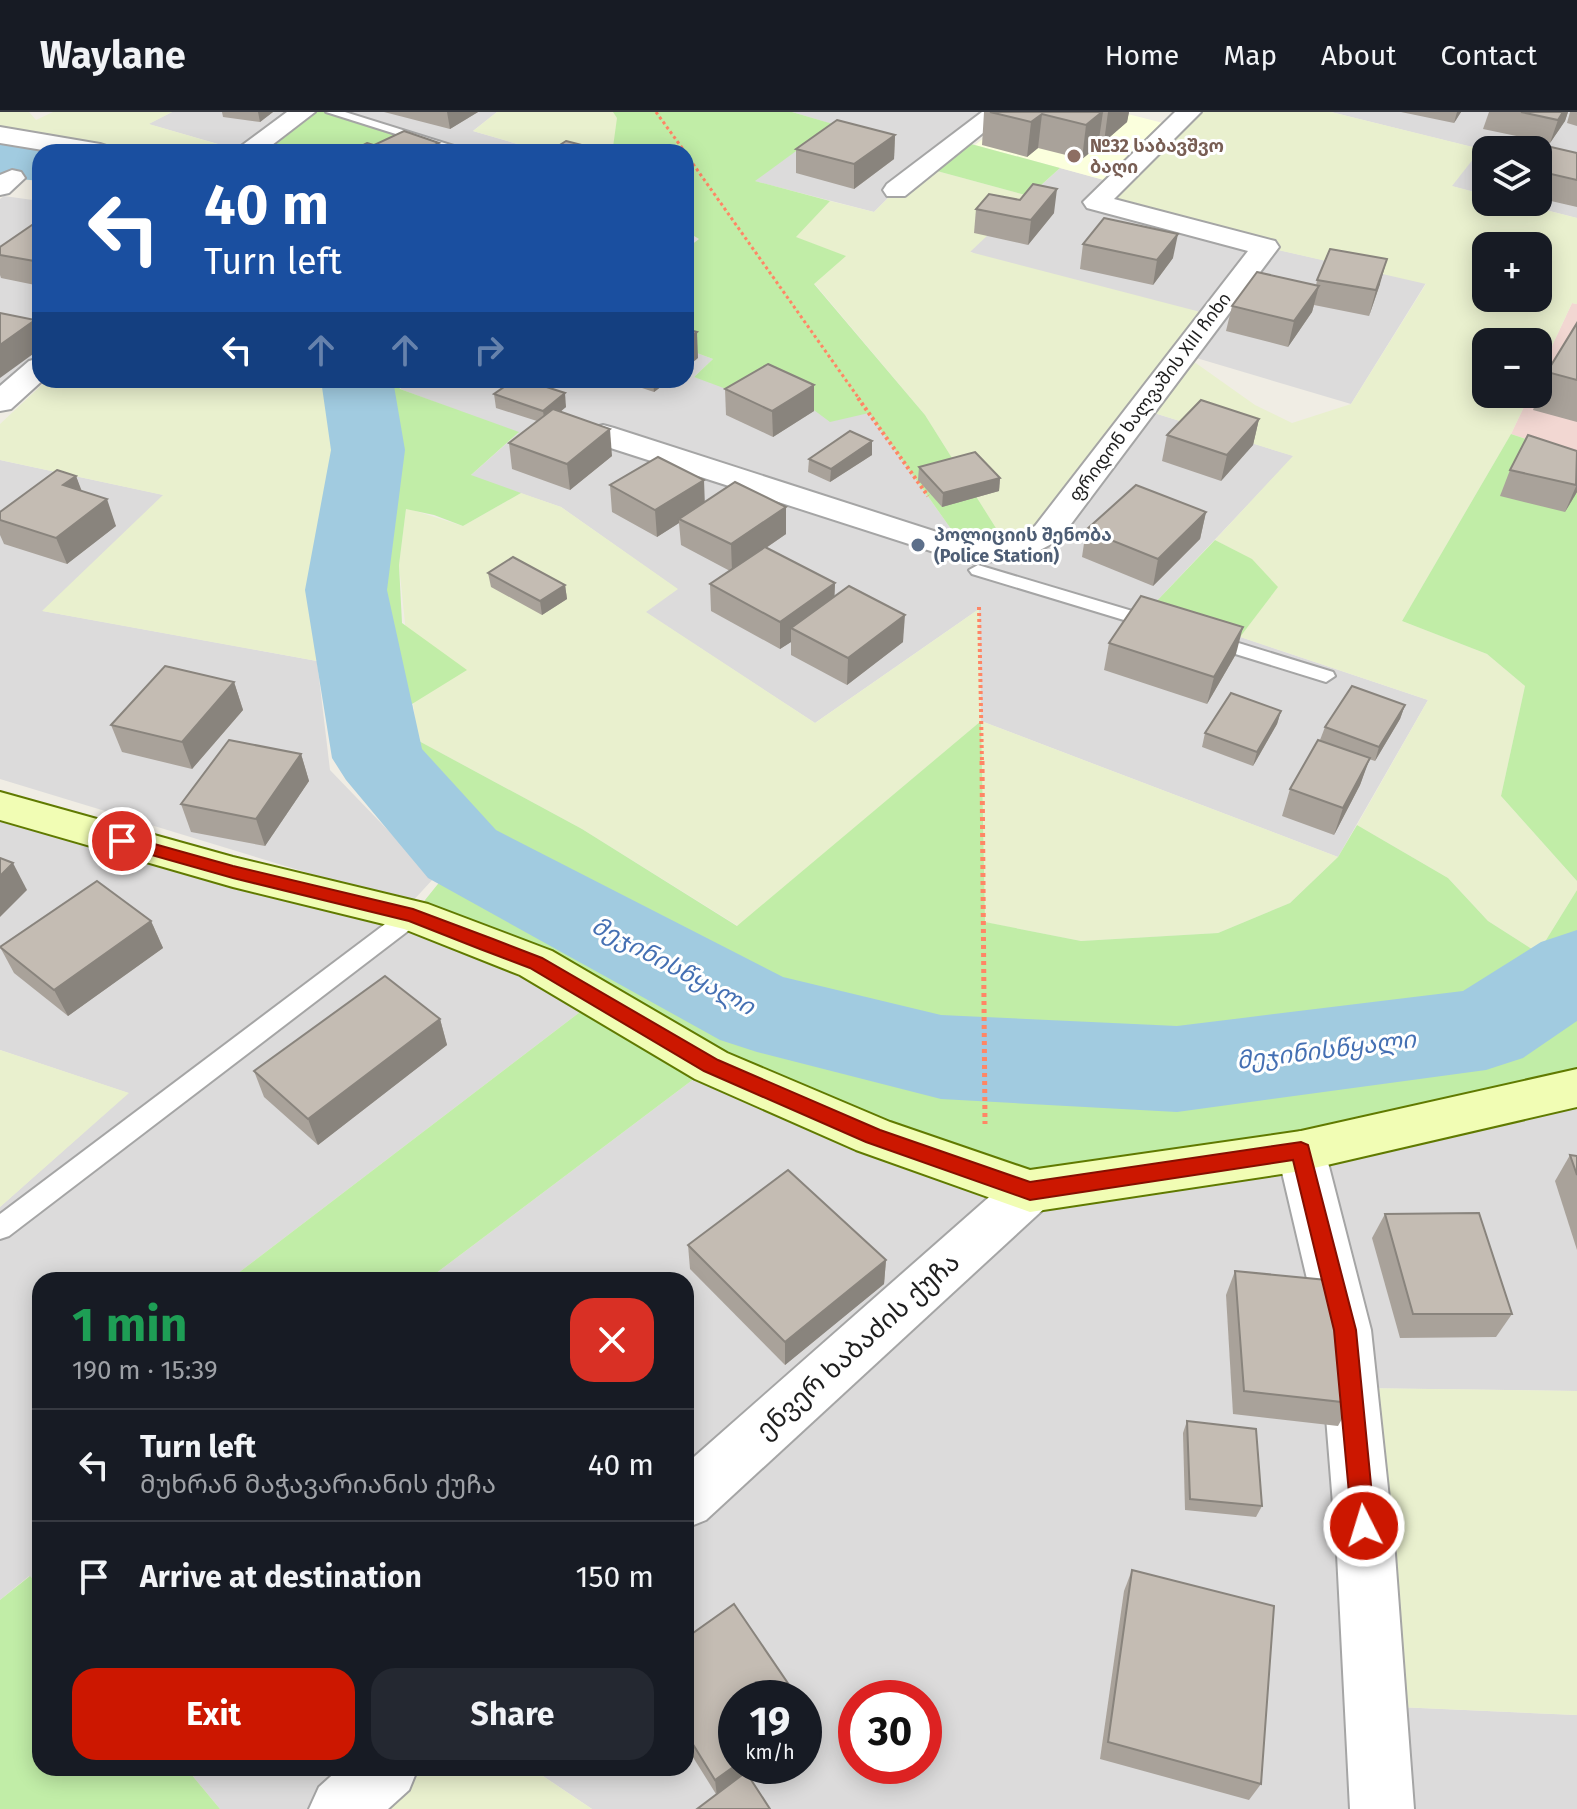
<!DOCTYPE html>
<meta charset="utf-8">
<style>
body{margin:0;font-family:"Fira Sans","Noto Sans Georgian",sans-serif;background:#242831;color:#f1f3f6;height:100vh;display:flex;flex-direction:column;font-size:30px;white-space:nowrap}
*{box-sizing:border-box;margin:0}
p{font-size:26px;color:#9ea1a6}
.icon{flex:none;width:44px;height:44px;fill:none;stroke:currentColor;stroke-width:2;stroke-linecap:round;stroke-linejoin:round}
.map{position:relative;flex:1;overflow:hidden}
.side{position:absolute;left:32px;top:1160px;width:662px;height:504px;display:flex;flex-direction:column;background:#171b24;border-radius:24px;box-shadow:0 4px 20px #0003}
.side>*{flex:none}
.hud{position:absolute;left:32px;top:32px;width:662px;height:244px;border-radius:24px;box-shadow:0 4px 20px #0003;background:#1a4fa0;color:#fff;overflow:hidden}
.controls{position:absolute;left:1472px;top:24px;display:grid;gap:16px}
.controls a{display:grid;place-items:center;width:80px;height:80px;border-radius:16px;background:#171b24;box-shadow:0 4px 20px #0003;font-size:40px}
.speed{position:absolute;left:718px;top:1568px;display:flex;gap:16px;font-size:40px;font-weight:700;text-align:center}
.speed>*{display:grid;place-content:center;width:104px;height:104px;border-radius:50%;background:#171b24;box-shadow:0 4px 20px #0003;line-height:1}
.speed small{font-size:20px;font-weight:400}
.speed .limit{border:12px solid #d22;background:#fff;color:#111}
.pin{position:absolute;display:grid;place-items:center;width:68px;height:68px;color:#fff;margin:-34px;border:4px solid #fff;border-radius:50%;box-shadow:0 2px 8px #0007}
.me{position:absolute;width:88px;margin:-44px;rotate:355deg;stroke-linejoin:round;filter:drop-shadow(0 0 6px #0008)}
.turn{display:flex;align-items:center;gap:28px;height:168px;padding:0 40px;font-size:36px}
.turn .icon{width:104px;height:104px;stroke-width:2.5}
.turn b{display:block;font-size:56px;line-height:68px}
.lanes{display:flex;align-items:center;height:76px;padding:0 40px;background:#0003;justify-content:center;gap:40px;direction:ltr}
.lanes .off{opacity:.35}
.round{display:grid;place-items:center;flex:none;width:84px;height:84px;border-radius:24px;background:#242831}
.summary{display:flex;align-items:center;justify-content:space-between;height:136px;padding:0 40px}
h1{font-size:48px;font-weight:700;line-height:60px;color:#1e9e55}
.cta{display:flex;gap:16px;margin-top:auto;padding:16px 40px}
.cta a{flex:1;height:92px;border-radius:24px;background:#cc1700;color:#fff;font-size:32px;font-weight:700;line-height:92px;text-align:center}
.cta a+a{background:#242831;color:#f1f3f6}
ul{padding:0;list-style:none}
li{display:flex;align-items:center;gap:24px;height:112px;padding:0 40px;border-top:2px solid #363941}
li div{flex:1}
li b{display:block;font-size:30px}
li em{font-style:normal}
header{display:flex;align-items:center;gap:48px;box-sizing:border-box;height:112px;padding:0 40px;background:#171b24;border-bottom:2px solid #363941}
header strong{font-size:38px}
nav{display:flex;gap:44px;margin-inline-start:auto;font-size:28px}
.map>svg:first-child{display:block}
</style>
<header>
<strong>Waylane</strong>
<nav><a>Home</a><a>Map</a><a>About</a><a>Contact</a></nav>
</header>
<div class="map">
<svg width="1577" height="1697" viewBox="0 0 1577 1697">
<rect width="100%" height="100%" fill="#f0ede4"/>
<g fill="#dcdbdb" fill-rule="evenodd">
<path d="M172 0H303L246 40 148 12Z"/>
<path d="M332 0H497L473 19 545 40H467Z"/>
<path d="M792 0H997L896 78 874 100 754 69 832 12Z"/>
<path d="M1331 0H1577V106L1514 90H1538V38H1486V83L1451 74 1480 37Z"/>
<path d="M1060 56 1104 68 1096 89 1265 135 1426 171 1351 292 1183 242 969 139Z"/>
<path d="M4 84 40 89V244L0 279V87Z"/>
<path d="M686 237 713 247 694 265 869 301 968 441 1141 297 1294 344 1151 495 1428 588 1338 745 981 609 979 497 815 611 645 500 677 477 561 395 470 364 518 321 400 277 413 268H686Z"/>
<path d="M0 348 164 383 43 499 317 549 330 658 434 766 410 792 0 667Z"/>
<path d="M0 694 413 803 597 887 229 1168H40V1476L29 1464 0 1488V1095L128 981 0 938Z"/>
<path d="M711 954 1577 976V1279L1351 1276 1376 1594 1577 1603V1697H592L531 1656H686V1168H427ZM736 1586H804V1654H736ZM856 1586H924V1654H856Z"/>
<path d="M186 1656H387L341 1697H220Z"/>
</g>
<path fill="#f2d7d2" d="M1572 191 1577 192V344L1511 322 1530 282H1538V264Z"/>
<path fill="#fbffdd" d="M1017 0H1120L1167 12 1104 68 975 33Z"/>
<g fill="#e9f0ce" fill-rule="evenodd">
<path d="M0 0H29L36 8 53 0H172L149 12 245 40H100L61 34 53 40H40V45L0 47Z"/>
<path d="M497 0H613L618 6 613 36 606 40H545L473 19Z"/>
<path d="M1189 0H1331L1481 37 1452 74 1486 83V90H1514L1577 106V192L1572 191 1538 264V230H1486V282H1530L1511 322 1402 509 1487 542 1525 574 1501 684 1577 769V778L1538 841 1488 809 1448 766 1357 713 1428 588 1240 525 1251 447 1215 428 1293 344 1141 297 1047 421 1011 440 925 303 814 171 845 144 795 125 830 89 874 100 896 78 926 56 1029 84 970 140 1212 203 1183 242 1255 293 1292 311 1351 292 1426 172 1265 135 1096 90ZM1486 134H1538V186H1486Z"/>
<path d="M47 268H331L336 356 317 549 42 499 163 383 0 348V312Z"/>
<path d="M521 381 561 395 678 477 646 500 815 611 979 497 981 609 1338 745 1290 791 1218 821 1081 829 984 810 980 610 738 814 582 717 417 628 399 453 406 396 463 414Z"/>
<path d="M0 938 129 981 0 1095Z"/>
<path d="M1351 1276 1577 1279V1603L1376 1594Z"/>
<path d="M387 1656H531L592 1697H341Z"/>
</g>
<g fill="#c1eda7">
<path d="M303 0H332L467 40H246Z"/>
<path d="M613 0H792L833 12 755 69 830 89 796 125 846 144 814 172 925 303 1011 440 968 441 869 301 830 310 771 266 729 278 694 265 713 247 686 237V137L699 127 686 119V40H606L613 35 617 6Z"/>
<path d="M960 29 1060 56 1029 84 926 56Z"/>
<path d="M357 268H396L400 277 519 320 471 363 521 381 463 414 434 403 406 397 399 453 402 511 467 558 412 592 417 628 582 717 737 814 981 609 985 810 1081 829 1218 821 1290 791 1338 745 1357 713 1448 766 1488 809 1538 841 1577 778V976L1030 1079 711 954 427 1168H229L597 887 413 803 462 742 378 646 346 478 368 339Z"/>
<path d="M1511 322 1577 344V769L1501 684 1525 574 1487 542 1402 509Z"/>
<path d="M1215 428 1252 447 1278 475 1240 525 1151 495Z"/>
<path d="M30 1464 40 1476V1656H186L220 1697H0V1488Z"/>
</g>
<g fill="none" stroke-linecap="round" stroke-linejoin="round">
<g fill="#a1cbe0" fill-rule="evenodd">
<path d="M0 29 40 33 62 40H40V69L0 65Z"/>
<path d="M321 268H393L405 338 387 478 422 637 496 718 783 865 941 903 1177 914 1463 879 1541 830 1577 818V909L1523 946 1486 958 1177 1000 941 987 757 940 720 928 428 766 346 668 332 646 305 478 331 338Z"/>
</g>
<defs>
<g id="lane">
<path d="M326 0H345L473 40H453Z"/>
<path d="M978 453 1159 507 1162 511 1153 517 1147 515 972 462 969 458Z"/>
<path d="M1209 522 1333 560 1335 564 1326 570 1203 532 1200 528 1203 524Z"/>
<path d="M413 795 421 797 424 803 421 809 9 1124 0 1127V1102L405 797Z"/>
</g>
<g id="street">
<path d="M287 0H315L263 40H233Z"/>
<path d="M982 0H1009L905 84H887L883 78 887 72Z"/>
<path d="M1175 0H1201L1114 87 1275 129 1279 135 1059 428 1023 447 968 451 592 330 587 323 592 316 603 313 614 316 971 431 1004 430 1035 414 1248 139 1087 96 1083 90Z"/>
<path d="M0 15 100 32 109 35 113 40H55L0 31Z"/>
<path d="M12 58 21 60 25 66 9 81 0 83V63Z"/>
<path d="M40 246V268H43L11 297 0 299V274L29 249Z"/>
<path d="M1301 1019 1318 1025 1325 1039 1371 1218 1395 1442 1414 1697H1350L1337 1442 1319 1218 1277 1039 1284 1025Z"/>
<path d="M1030 1058 1047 1064 1055 1079 1047 1094 706 1408 686 1416V1352L1013 1064Z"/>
<path d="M340 1656H418L409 1678 388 1697H309L319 1675Z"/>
</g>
<path id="secondary" d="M0 680 233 745 428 792 552 839 727 941 890 1010 1030 1058 1301 1019 1577 957V995L1301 1059 1030 1100 856 1038 695 967 520 863 404 817 233 775 0 708Z"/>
</defs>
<use href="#lane" stroke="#a5a5a5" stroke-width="4"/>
<use href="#street" stroke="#a5a5a5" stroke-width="4"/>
<use href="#secondary" stroke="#607a00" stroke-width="4"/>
<g stroke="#ff8665" stroke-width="3" stroke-dasharray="3 3" stroke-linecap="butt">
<path d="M656 0 685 40"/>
<path d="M686 42 860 288"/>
</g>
<g stroke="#ff8665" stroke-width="4" stroke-dasharray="3 3" stroke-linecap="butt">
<path d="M858 286 928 384"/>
<path d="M979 495 982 651"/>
</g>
<path stroke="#ff8665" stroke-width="5" stroke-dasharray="4 4" stroke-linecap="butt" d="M982 649 985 1012"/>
<use href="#lane" fill="#fff" fill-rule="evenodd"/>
<use href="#street" fill="#fff" fill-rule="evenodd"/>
<use href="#secondary" fill="#f1fdb4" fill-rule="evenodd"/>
</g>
<g fill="#a9a29a">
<path d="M222 0H273L260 10 223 5Z"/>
<path d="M384 0H478L450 17Z"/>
<path d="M984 0H1129L1127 10 1104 30 1099 28 1098 34 1082 47 1038 36 1027 45 982 33Z"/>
<path d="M1401 0H1461L1454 11Z"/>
<path d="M1489 0H1568L1565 9 1550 31 1483 17Z"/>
<path d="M1570 0H1577V14L1567 11Z"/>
<path d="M895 23 894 47 854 77 796 61V37Z"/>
<path d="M1538 38 1577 41V95L1538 86Z"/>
<path d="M976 97 1054 101 1028 133 974 121Z"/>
<path d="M40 114V174L1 166 0 163V135Z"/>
<path d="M1083 132 1173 146 1153 173 1080 157Z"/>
<path d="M1317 168 1380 172 1369 204 1314 193 1312 200 1288 235 1226 219 1232 194 1316 174Z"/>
<path d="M1577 211V310L1533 298 1547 260Z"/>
<path d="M618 268H670L654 280Z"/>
<path d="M725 277 814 299 773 325 726 303Z"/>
<path d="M494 282 566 295 560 300 612 344 570 378 512 357 509 331 537 309 496 296Z"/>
<path d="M1259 307 1253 333 1221 369 1162 349 1167 323Z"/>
<path d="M1577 339V380L1565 400 1500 384 1510 358Z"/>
<path d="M872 343 830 370 808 360 809 347Z"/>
<path d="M919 355 1000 366 999 379 942 395 918 368Z"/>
<path d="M76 364 81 379 116 414 67 452 4 432 0 423V400Z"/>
<path d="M610 373 704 390 786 422 766 436 835 471 834 484 903 530 847 573 791 543V530L780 537 711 499 710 472 730 459 681 433 679 411 657 425 612 400Z"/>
<path d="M1206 400 1200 427 1153 474 1082 445 1086 418Z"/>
<path d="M488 461 565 473 567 487 542 503 491 475Z"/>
<path d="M1109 531 1236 542 1207 592 1104 558Z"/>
<path d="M234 570 243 598 192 657 122 640 111 613Z"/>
<path d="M1405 593 1400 607 1375 649 1369 647 1360 673 1334 723 1282 704 1290 677 1320 628 1325 615Z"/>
<path d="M1281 599 1277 612 1253 654 1202 635 1205 621Z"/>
<path d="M301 642 309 669 265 734 191 720 181 692Z"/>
<path d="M151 809 163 836 68 904 14 861 0 835Z"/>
<path d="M440 907 447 933 318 1033 264 985 254 959Z"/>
<path d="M1570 1043 1577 1044V1138L1555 1069Z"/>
<path d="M1385 1102 1512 1202 1496 1225 1400 1226 1372 1126Z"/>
<path d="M688 1133 886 1148 884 1172 785 1253 690 1157Z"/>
<path d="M1235 1159 1351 1291 1338 1314 1233 1302 1226 1183Z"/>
<path d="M1187 1309 1262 1394 1256 1405 1185 1398 1183 1321Z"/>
<path d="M1132 1458 1261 1672 1249 1688 1100 1647 1124 1479Z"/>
<path d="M686 1526 747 1662 716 1682 686 1634Z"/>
</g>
<g fill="#89847d">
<path d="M258 0H273L260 10Z"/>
<path d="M447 0H478L450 17Z"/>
<path d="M1103 0 1098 34 1082 47 1086 13Z"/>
<path d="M1108 0H1129L1127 10 1104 30Z"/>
<path d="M1457 0H1461L1454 11Z"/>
<path d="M1563 0H1568L1565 9 1550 31 1558 8Z"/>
<path d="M1042 2 1038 36 1027 45 1031 10Z"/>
<path d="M895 23 894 47 854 77V52Z"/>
<path d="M439 31 440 40H420Z"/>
<path d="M1057 77 1054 101 1028 133 1031 108Z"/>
<path d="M1178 122 1173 146 1153 173 1157 148Z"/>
<path d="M1387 147 1380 172 1369 204 1376 178Z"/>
<path d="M1319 174 1312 200 1288 235 1294 209Z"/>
<path d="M35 208 40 223V237L0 266V233Z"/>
<path d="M697 220 698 246 686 256V229Z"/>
<path d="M653 268H670L654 280Z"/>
<path d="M814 273V299L773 325 772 299Z"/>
<path d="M565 281 566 295 545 312 543 299Z"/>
<path d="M1259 307 1253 333 1221 369 1227 343Z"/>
<path d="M610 317 612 344 570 378 567 352Z"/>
<path d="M872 329V343L830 370 831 357Z"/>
<path d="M76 364 86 390 63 373Z"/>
<path d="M1000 366 999 379 942 395 943 381Z"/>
<path d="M704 368 705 395 679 407V411L657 425 655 398Z"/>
<path d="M1577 372V380L1565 400Z"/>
<path d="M107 387 116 414 67 452 56 426Z"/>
<path d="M786 395V422L732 459 731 432Z"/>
<path d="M1206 400 1200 427 1153 474 1158 447Z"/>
<path d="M835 471 834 498 791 516V530L780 537V510Z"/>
<path d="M565 473 567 487 542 503 540 489Z"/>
<path d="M905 503 903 530 847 573 848 546Z"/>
<path d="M1243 515 1236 542 1207 592 1214 565Z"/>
<path d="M234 570 243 598 192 657 182 630Z"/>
<path d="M1405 593 1400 607 1375 649 1379 635Z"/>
<path d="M1281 599 1277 612 1253 654 1257 640Z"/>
<path d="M301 642 309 669 265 734 256 707Z"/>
<path d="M1370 646 1360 673 1334 723 1343 696Z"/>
<path d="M13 751 27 778 0 805V764Z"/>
<path d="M151 809 163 836 68 904 54 878Z"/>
<path d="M440 907 447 933 318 1033 308 1007Z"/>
<path d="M886 1148 884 1172 785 1253V1230Z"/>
<path d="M807 1600V1618L804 1620V1603Z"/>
<path d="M736 1653V1654H758L717 1684 715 1668Z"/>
</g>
<g fill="#c4bcb3" stroke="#89847d" stroke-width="2">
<path d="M990 0H1102L1086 13 1042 2 1031 10Z"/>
<path d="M1521 0H1563L1558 8Z"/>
<path d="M837 8 895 23 854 52 796 37Z"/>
<path d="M404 19 439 31 420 40H396L374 33Z"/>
<path d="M1512 26 1577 41V68L1538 59V38H1503Z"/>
<path d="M566 29 609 40H549Z"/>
<path d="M367 31 396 40H350Z"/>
<path d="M1033 72 1057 77 1031 108 976 97 989 82 1020 88Z"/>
<path d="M1104 106 1178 122 1157 148 1083 132Z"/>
<path d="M32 113 40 114V150L0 143V135Z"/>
<path d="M1330 137 1387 147 1376 178 1317 168Z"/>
<path d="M1257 160 1319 174 1294 209 1232 194Z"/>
<path d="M0 201 35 208 0 233Z"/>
<path d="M1577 211V268L1547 260Z"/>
<path d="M686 217 697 220 686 229Z"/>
<path d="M768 252 814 273 772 299 725 277Z"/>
<path d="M514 268H525L565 281 543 299 494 282Z"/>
<path d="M1201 288 1259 307 1227 343 1167 323Z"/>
<path d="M553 297 610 317 567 352 509 331Z"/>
<path d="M850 319 872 329 831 357 809 347Z"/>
<path d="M1528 323 1577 339 1576 373 1510 358Z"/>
<path d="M975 340 1000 366 943 381 919 355Z"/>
<path d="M658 345 704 368 655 398 610 373Z"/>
<path d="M57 358 76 364 63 373 107 387 56 426 0 408V400Z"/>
<path d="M735 370 786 395 731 432 679 407Z"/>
<path d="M1136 373 1206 400 1158 447 1086 418Z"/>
<path d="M765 435 835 471 780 510 710 472Z"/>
<path d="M513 445 565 473 540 489 488 461Z"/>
<path d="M849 474 905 503 848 546 791 516Z"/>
<path d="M1141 484 1243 515 1214 565 1109 531Z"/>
<path d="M165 554 234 570 182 630 111 613Z"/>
<path d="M1352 574 1405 593 1379 635 1325 615Z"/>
<path d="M1231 581 1281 599 1257 640 1205 621Z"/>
<path d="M229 628 301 642 256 707 181 692Z"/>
<path d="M1318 628 1370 646 1343 696 1290 677Z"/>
<path d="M0 746 13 751 0 764Z"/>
<path d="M97 769 151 809 54 878 0 835Z"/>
<path d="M385 864 440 907 308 1007 254 959Z"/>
<path d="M1570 1043 1577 1044V1063Z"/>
<path d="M788 1058 886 1148 785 1230 688 1133Z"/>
<path d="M1479 1101 1512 1202H1413L1385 1102Z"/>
<path d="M1235 1159 1337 1169 1351 1291 1244 1279Z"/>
<path d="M1187 1309 1256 1317 1262 1394 1190 1387Z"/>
<path d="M1132 1458 1274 1494 1261 1672 1108 1630Z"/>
<path d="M734 1492 798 1586H736V1653L715 1668 686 1621V1526Z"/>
<path d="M746 1660 770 1697H697Z"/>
</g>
<path fill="#cc1700" stroke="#850f00" stroke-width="2" d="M122 723 233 754 413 797 493 827 542 846 718 948 880 1018 1030 1070 1301 1030 1308 1033 1356 1218 1375 1414 1372 1422 1364 1426 1355 1422 1352 1414 1334 1218 1293 1048 1030 1088 866 1030 704 959 530 856 480 837 409 809 233 766 116 733 114 729 116 725Z"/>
<circle fill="#8d6e63" stroke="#fff" stroke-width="3" cx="1074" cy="44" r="8"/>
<circle fill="#5c6f8a" stroke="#fff" stroke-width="3" cx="918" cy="433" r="8"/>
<g text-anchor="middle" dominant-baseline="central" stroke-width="6" stroke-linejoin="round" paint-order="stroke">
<g font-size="18" font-weight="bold" fill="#785e54" stroke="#fff" text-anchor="start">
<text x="1090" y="34">№32 საბავშვო<tspan x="1090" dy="21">ბაღი</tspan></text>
</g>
<g font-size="18" fill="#1e1e1e" stroke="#fff">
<text transform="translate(1150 285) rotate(-53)">ფრიდონ ხალვაშის XIII ჩიხი</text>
</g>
<g font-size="18" font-weight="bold" fill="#4e5e75" stroke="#fff" text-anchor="start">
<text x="934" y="423">პოლიციის შენობა<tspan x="934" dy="21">(Police Station)</tspan></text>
</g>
<g font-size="24" font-style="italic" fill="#4570b3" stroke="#fff">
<text transform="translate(673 854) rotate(28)">მეჯინისწყალი</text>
<text transform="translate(1326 938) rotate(-7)">მეჯინისწყალი</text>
</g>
<g font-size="26" fill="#1e1e1e" stroke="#fff">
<text transform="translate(858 1234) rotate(-42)">ენვერ ხაბაძის ქუჩა</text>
</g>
</g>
</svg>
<div class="controls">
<a><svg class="icon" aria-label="layers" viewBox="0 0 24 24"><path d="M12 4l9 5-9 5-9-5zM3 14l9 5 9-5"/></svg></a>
<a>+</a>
<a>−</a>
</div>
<div class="speed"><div>19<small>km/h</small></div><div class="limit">30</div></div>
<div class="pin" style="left:122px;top:729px;background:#d93025"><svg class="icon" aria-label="arrive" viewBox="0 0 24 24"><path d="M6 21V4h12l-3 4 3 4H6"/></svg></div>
<svg class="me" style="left:1364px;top:1414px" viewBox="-20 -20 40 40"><circle r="17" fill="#cc1700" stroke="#fff" stroke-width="3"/><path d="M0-11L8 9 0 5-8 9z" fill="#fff"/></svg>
<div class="hud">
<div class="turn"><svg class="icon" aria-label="left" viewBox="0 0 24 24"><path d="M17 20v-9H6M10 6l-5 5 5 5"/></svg><div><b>40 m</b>Turn left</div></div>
<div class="lanes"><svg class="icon" aria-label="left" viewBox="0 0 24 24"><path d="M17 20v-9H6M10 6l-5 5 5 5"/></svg><svg class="icon off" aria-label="ahead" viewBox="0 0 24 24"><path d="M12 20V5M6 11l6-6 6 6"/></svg><svg class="icon off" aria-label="ahead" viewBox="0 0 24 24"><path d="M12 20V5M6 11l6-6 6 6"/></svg><svg class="icon off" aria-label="right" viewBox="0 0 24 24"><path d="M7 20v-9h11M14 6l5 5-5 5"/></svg></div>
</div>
<section class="side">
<div class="summary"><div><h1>1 min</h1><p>190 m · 15:39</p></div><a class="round" style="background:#d93025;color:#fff"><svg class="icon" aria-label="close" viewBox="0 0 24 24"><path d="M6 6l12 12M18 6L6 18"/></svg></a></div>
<ul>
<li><svg class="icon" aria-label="left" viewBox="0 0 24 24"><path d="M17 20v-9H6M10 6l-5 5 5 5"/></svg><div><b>Turn left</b><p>მუხრან მაჭავარიანის ქუჩა</p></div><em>40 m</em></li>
<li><svg class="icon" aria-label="arrive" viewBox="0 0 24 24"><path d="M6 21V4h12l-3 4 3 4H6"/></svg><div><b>Arrive at destination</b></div><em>150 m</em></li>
</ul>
<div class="cta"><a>Exit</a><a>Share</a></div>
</section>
</div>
